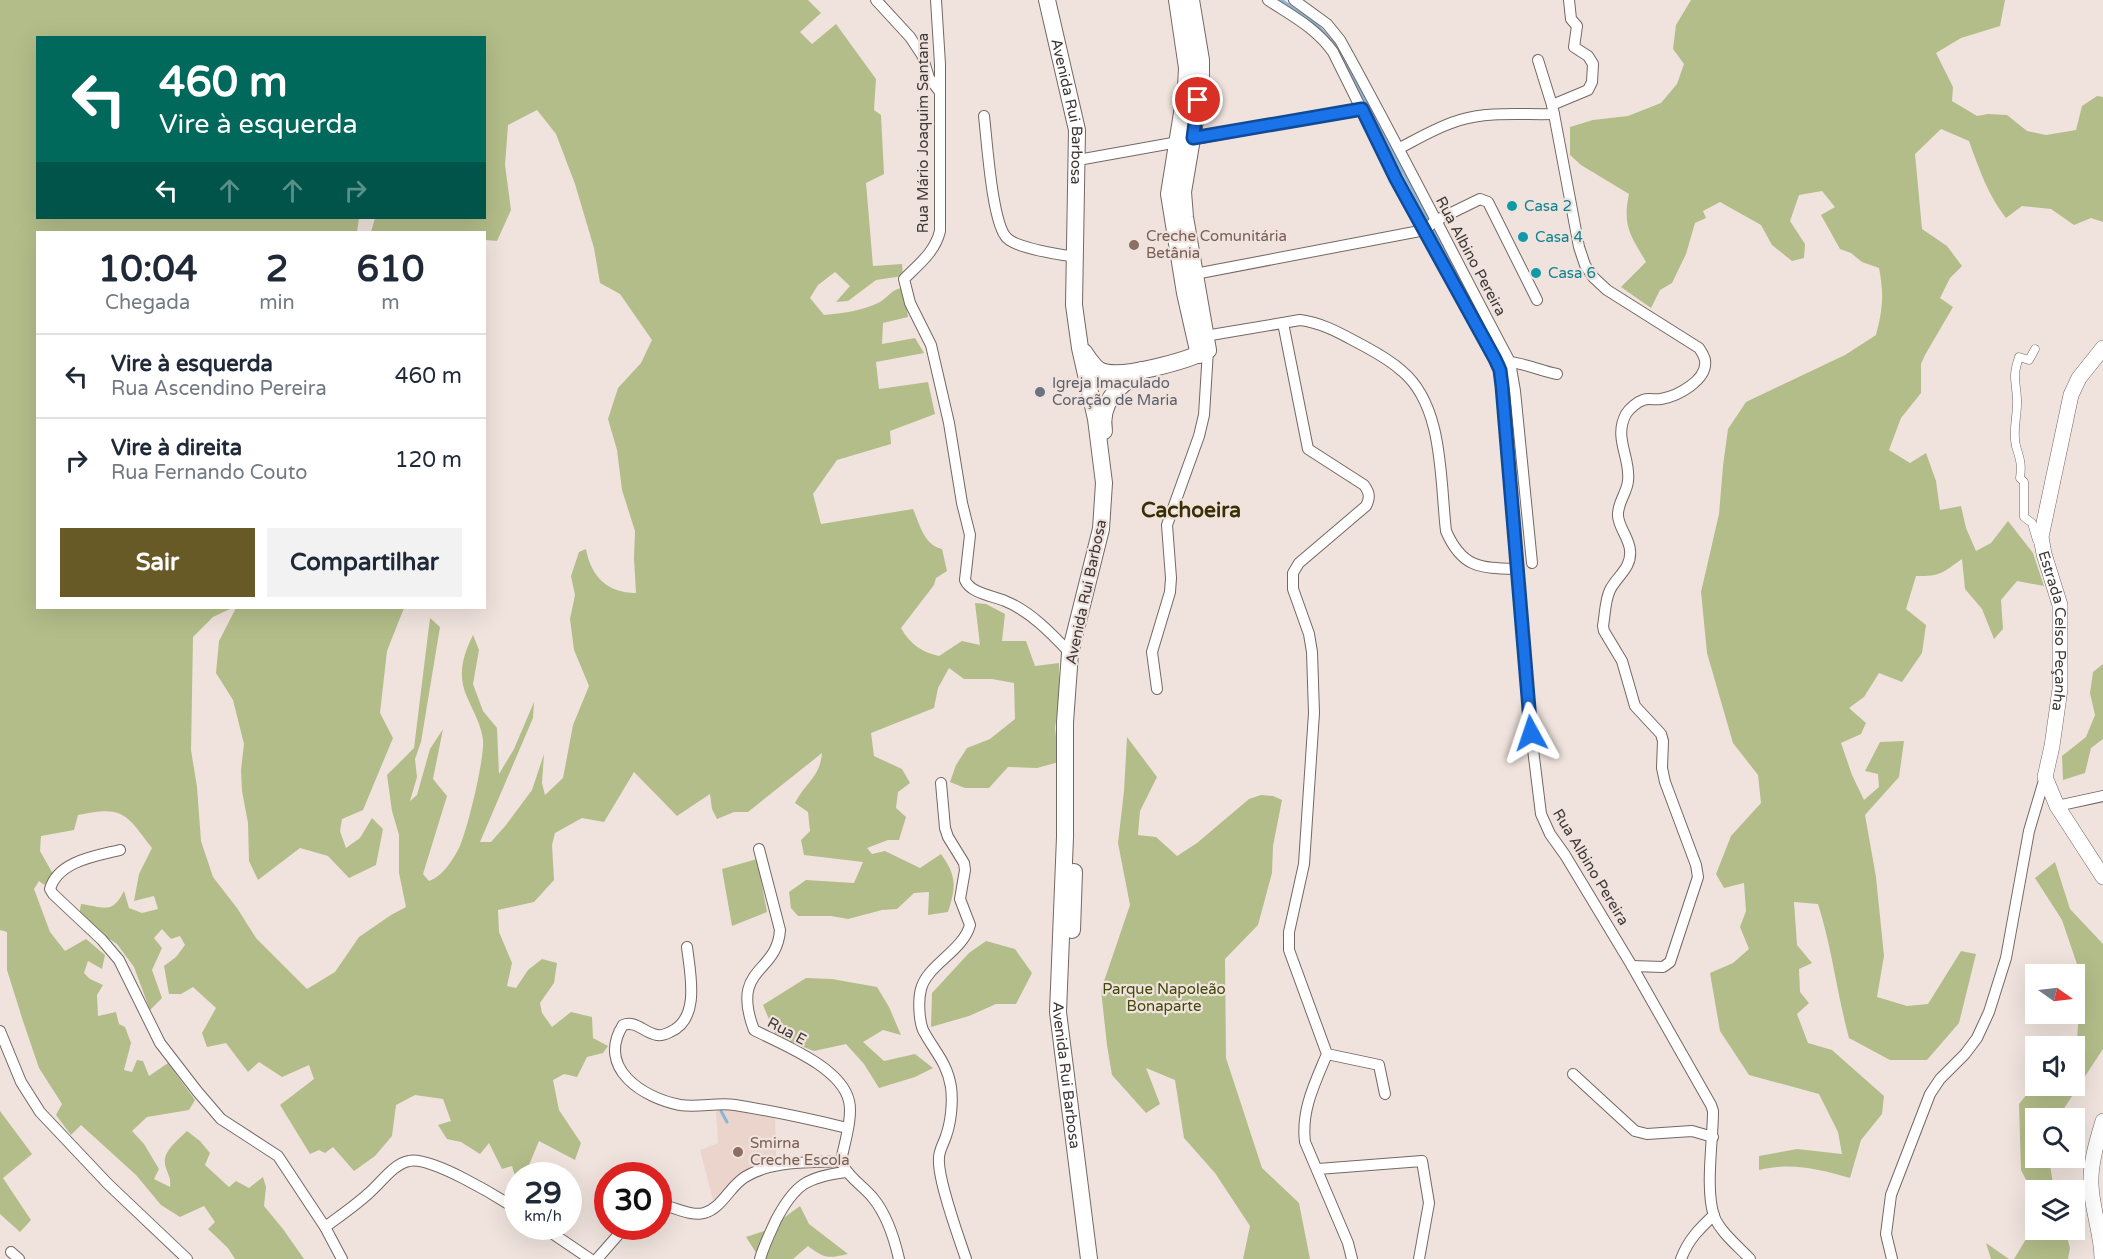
<!DOCTYPE html>
<html lang="pt">
<meta charset="utf-8">
<style>
body{margin:0;font-family:"Varela Round",sans-serif;background:#f2f2f3;color:#1f2937;height:100vh;display:flex;flex-direction:column;font-size:22px;white-space:nowrap}
*{box-sizing:border-box;margin:0}
p{font-size:20px;color:#747a83}
.icon{flex:none;width:33px;height:33px;fill:none;stroke:currentColor;stroke-width:2;stroke-linecap:round;stroke-linejoin:round}
.map{position:relative;flex:1;overflow:hidden}
.sheet{position:absolute;left:36px;top:231px;width:450px;height:378px;display:flex;flex-direction:column;background:#fff;border-radius:0px;box-shadow:0 6px 24px #0002}
.sheet>*{flex:none}
.hud{position:absolute;left:36px;top:36px;width:450px;height:183px;border-radius:0px;box-shadow:0 6px 24px #0002;background:#00695c;color:#fff;overflow:hidden}
.needle{width:39px;rotate:104deg}
.tools{position:absolute;left:2025px;top:964px;display:grid;gap:12px}
.tools a{display:grid;place-items:center;width:60px;height:60px;border-radius:0px;background:#fff;box-shadow:0 6px 24px #0002;font-size:30px}
.speed{position:absolute;left:504px;top:1162px;display:flex;gap:12px;font-size:30px;font-weight:700;text-align:center}
.speed>*{display:grid;place-content:center;width:78px;height:78px;border-radius:50%;background:#fff;box-shadow:0 6px 24px #0002;line-height:1}
.speed small{font-size:15px;font-weight:400}
.speed .limit{border:9px solid #d22;background:#fff;color:#111}
.pin{position:absolute;display:grid;place-items:center;width:51px;height:51px;color:#fff;margin:-26px;border:3px solid #fff;border-radius:50%;box-shadow:0 2px 6px #0007}
.me{position:absolute;width:66px;margin:-33px;rotate:355deg;stroke-linejoin:round;filter:drop-shadow(0 0 4px #0008)}
.turn{display:flex;align-items:center;gap:21px;height:126px;padding:0 24px;font-size:27px}
.turn .icon{width:78px;height:78px;stroke-width:2.5}
.turn b{display:block;font-size:42px;line-height:51px}
.lanes{display:flex;align-items:center;height:57px;padding:0 24px;background:#0003;justify-content:center;gap:30px;direction:ltr}
.lanes .off{opacity:.35}
.eta{display:flex;justify-content:space-evenly;align-items:center;height:102px;text-align:center}
.eta b{font-size:36px;font-weight:800;line-height:42px}
.button{display:flex;gap:12px;margin-top:auto;padding:12px 24px}
.button a{flex:1;height:69px;border-radius:0px;background:#685a27;color:#fff;font-size:24px;font-weight:800;line-height:69px;text-align:center}
.button a+a{background:#f2f2f3;color:#1f2937}
ul{padding:0;list-style:none}
li{display:flex;align-items:center;gap:18px;height:84px;padding:0 24px;border-top:2px solid #e0e1e3}
li div{flex:1}
li b{display:block;font-size:22px}
li em{font-style:normal}
.map>svg:first-child{display:block}
</style>
<div class="map">
<svg width="2103" height="1259" viewBox="0 0 2103 1259">
<rect width="100%" height="100%" fill="#f0e3dd"/>
<path fill="#ead4cc" d="M718 1102 775 1115 776 1158 738 1174 713 1200 700 1150 718 1143 716 1113Z"/>
<g fill="#b3bd89" fill-rule="evenodd">
<path d="M0 0H808L821 13 800 32 812 44 836 24 876 79 874 110 881 115 884 174 866 183 873 266 902 264 903 276 876 280 848 301 836 302 850 286 835 272 818 285 810 298 824 315C842 313 863 311 880 302 891 295 889 291 904 287L908 317 883 323 882 344 915 338 924 353 876 362 879 389 928 382 935 414 890 431 891 444 837 460 813 494 821 524 913 509C920 525 924 545 942 549L947 571 936 578 934 585 901 628C910 644 921 652 939 656L962 641 980 645 975 603 986 604 1005 614 1002 641H1026L1035 666 1059 663V700L1055 728 1059 762 1037 768 1008 767 989 788H965L950 782 956 765 967 748 990 739 1015 719 1014 683 992 679H964L949 668 938 688 934 708 871 733 874 756 902 769 910 783 898 792 896 808 906 817 899 840H888L867 848 872 854 885 851 920 868 941 854C957 876 956 887 948 912L928 915 929 892 914 893 897 909 882 910 848 919 831 916H798L791 908 789 892 806 880 854 883 863 862 804 855 801 840 810 831 808 812 795 803C806 782 820 777 822 753L748 812H734L717 819 712 809 710 794 677 816 634 772 604 822 582 818 555 833 552 845 554 880 534 902 498 910 499 932 512 963 507 986 516 988 528 970 542 959 557 963 554 983 540 1003 542 1013 552 1027 571 1012 592 1017 593 1038 608 1046 603 1053 587 1057 577 1077 564 1074 553 1080 559 1110 581 1143 575 1160 539 1141 529 1165 530 1176H518L517 1183 512 1166 502 1169 489 1143 480 1154 461 1142 447 1139 438 1125 451 1121 443 1099 415 1095 396 1105 392 1136 375 1156 354 1171 333 1147 325 1153 319 1150 310 1154 280 1105 314 1079 309 1065 282 1077 259 1062 248 1072 226 1043 207 1047 202 1033 216 1008 193 987 181 994H169L164 966 176 957 185 945 180 936 171 939 162 929 154 938 162 948 152 970 162 998 150 1010 134 967 117 944 99 932 79 916 81 904C104 907 112 915 124 891L129 908 142 913 158 909 154 896 134 901 139 874 152 848C126 814 124 805 78 815L74 830 41 836 40 851 53 874 44 885 39 881 34 889 50 932 65 951 86 939 105 955 102 969 88 961 84 973 90 979 103 985 97 995 98 1016 116 1012 119 1024 125 1027 131 1043 124 1070 132 1072 137 1060 143 1061 149 1076 168 1063 195 1100 189 1110 147 1117 132 1131 144 1144 159 1169 154 1179 170 1187C171 1178 169 1177 166 1168 160 1153 177 1141 187 1131L200 1141 210 1153 205 1165 229 1187 236 1181 249 1188 263 1177 266 1187 264 1206 283 1229 304 1259H235L228 1248 208 1229 215 1222 204 1206 180 1217 161 1205 136 1175 81 1125 71 1135 56 1115 62 1104 39 1068 23 1021 7 970V932L0 930ZM38 38H484V218H375L371 232H484L485 240 497 241 511 210 505 165 508 125 537 110 556 134 575 184 594 248 600 283 620 294 652 340 641 363 618 388 608 419 617 450 622 490 635 531 634 558 636 593C608 593 591 577 586 549L579 552 571 576 575 595 570 619 574 650 589 686 573 725 563 778 545 795 542 783 544 754 532 790 506 825 491 842H480L533 718 534 702 514 749 499 774 497 728 483 711 473 684 479 650 473 635C463 655 457 675 467 697 473 711 481 724 483 740 485 757 467 832 459 848 452 861 443 876 429 881L423 874 447 796 433 779 443 729 430 749 417 795 410 801 417 777 415 759 421 742 440 627 430 618 414 748 387 775 392 811 399 835V873L406 907 391 915 359 937 335 972 307 989 256 938 237 908 213 877 201 841 197 787 191 750 193 637 213 617 232 608H38V232H357L359 218H38Z"/>
<path d="M1691 0H2005L2000 26 1961 38 1936 53 1953 87 1952 101 1977 116 1988 114 2007 115 2027 131 2046 135 2076 130 2082 106 2097 96 2103 97V222L2091 218 2074 225 2051 209 2022 206 2006 218C1988 195 1979 169 1969 141L1941 129 1915 154 1922 229 1947 246 1962 266 1950 278 1940 298 1953 307 1925 355 1921 364V393L1901 418 1889 450 1910 463 1926 453 1936 481 1940 510 1961 506 1966 528 1976 551 1991 543 2008 521 2033 553 2044 586 2017 581 2001 600 2003 629 1994 639 1982 609 1965 589 1962 559C1943 572 1941 577 1916 576L1906 609 1926 625 1922 653 1902 682 1879 673 1864 697 1849 708 1866 723 1861 734 1841 743 1852 775 1864 800 1879 787 1878 774 1865 771 1880 742 1904 741 1899 777 1865 815 1876 877 1884 956 1877 997 1907 1006 1928 1004 1961 951 1976 954 1959 1023 1927 1060H1890L1849 1038C1837 994 1832 948 1818 904L1794 902 1797 945 1812 963 1799 969 1800 992 1809 1003 1797 1014 1808 1043 1832 1050 1884 1096 1882 1114 1861 1140 1850 1178C1818 1169 1792 1162 1759 1170V1156L1797 1149 1842 1154 1838 1132 1819 1094 1749 1075 1720 1031 1710 973 1733 963 1749 949 1740 927 1746 911 1744 883 1724 888 1716 874 1731 836 1761 803 1758 775 1733 743 1707 653 1701 592 1719 514 1723 466 1728 429 1746 402 1845 355 1876 335C1883 309 1884 294 1879 268L1862 262 1851 253 1840 249 1821 215 1835 207 1822 191 1799 195 1790 221 1805 244 1804 258 1792 261 1772 245 1761 225 1720 202 1703 211 1706 218 1695 223 1686 254 1672 283 1660 290 1651 308 1621 287 1646 262C1631 236 1622 226 1629 194L1581 165 1570 155V127L1593 120 1628 116 1661 103 1677 84 1684 64 1673 49 1676 25Z"/>
<path d="M236 608H404L387 651 380 713 393 738 363 810 342 819 340 831 346 848 360 838 372 818 383 829 376 865 349 878 328 856 300 848 258 880 249 861 248 823 242 791 241 770 244 744 233 700 216 673 219 641Z"/>
<path d="M2103 664V739L2091 748 2085 773 2063 780 2062 756 2086 737 2095 715 2090 693 2093 672Z"/>
<path d="M1127 737 1157 777 1140 811 1138 835 1156 837 1177 856 1197 843 1249 799 1261 795 1273 796 1282 800 1273 846 1272 873 1258 925 1225 959 1226 1058 1262 1168 1299 1203 1310 1259H1243L1250 1226 1215 1173 1184 1138 1175 1080 1146 1068 1160 1104 1146 1113 1112 1075 1107 1045 1101 990 1130 905 1118 843 1124 791Z"/>
<path d="M757 859 767 912 732 926 722 869Z"/>
<path d="M2055 862 2070 909 2103 944V1049L2057 1119H2036V1158H2049L2054 1191H2036L2035 1197 2021 1170 2019 1104 2035 1084 2036 1086H2074V1047H2071L2077 1041 2081 976 2062 920 2035 878Z"/>
<path d="M986 941 1015 949 1032 973 1016 1004H996L969 1016 931 1027 932 993 969 953Z"/>
<path d="M806 978 832 979 877 987 889 1007 901 1035 883 1030 863 1042 884 1061 915 1054 933 1068 915 1077 879 1088 864 1064 846 1044 814 1051 776 1036 763 1005Z"/>
<path d="M0 1111 32 1154 3 1178 31 1220 20 1232 0 1214Z"/>
<path d="M800 1206 809 1224 848 1254C827 1259 824 1258 808 1246L793 1259H760L746 1237 767 1230Z"/>
<path d="M2035 1224 2036 1230H2065L2070 1248 2068 1259H2014Z"/>
<path d="M1986 1243 2009 1259H1991Z"/>
</g>
<g fill="none" stroke-linecap="round" stroke-linejoin="round">
<g stroke="#86b6dc" stroke-width="3">
<path d="M1281 0 1317 25 1337 47 1429 221"/>
<path d="M1432 227 1503 360 1507 373"/>
<path d="M721 1111 727 1122"/>
</g>
<defs>
<path id="pedestrian" d="M2035 349 2029 360 2019 357C2012 378 2016 380 2017 399 2018 414 2012 431 2016 446 2020 459 2022 464 2020 478L2024 482V517L2032 523 2037 540"/>
<g id="minor">
<path d="M876 0 910 37 922 55 929 78 940 92"/>
<path d="M936 0 940 64V231C935 252 919 264 904 279L910 303 931 345 949 423 962 503 970 535 965 580C970 593 993 596 1005 601 1030 611 1051 633 1070 653"/>
<path d="M1268 0C1292 16 1316 28 1333 52L1396 179 1495 359 1500 370 1531 733 1541 814 1550 834 1565 855 1632 966 1711 1105 1713 1111C1713 1141 1705 1189 1714 1216 1720 1232 1739 1247 1750 1259"/>
<path d="M1294 0 1327 24 1340 40C1399 146 1453 255 1510 362L1515 391 1532 563"/>
<path d="M1538 60 1552 105"/>
<path d="M1554 114 1579 247 1585 265 1593 277 1607 290 1699 348C1701 351 1704 356 1705 360 1708 380 1678 396 1661 399 1655 400 1648 398 1643 400 1637 402 1629 409 1626 414 1613 438 1631 458 1628 481 1627 493 1617 503 1618 516 1619 528 1629 538 1630 550 1632 568 1617 576 1610 590 1605 600 1605 615 1603 626L1604 631 1622 661 1635 706 1661 734 1663 741 1662 768 1665 782 1696 865 1698 877 1670 962 1663 967 1632 966"/>
<path d="M984 116C987 140 992 224 1007 238 1018 249 1059 254 1074 257"/>
<path d="M1400 148C1419 138 1439 126 1460 120 1489 111 1524 115 1554 114L1552 105 1588 90 1592 82 1593 64 1588 56 1574 47 1577 26 1571 19 1569 0"/>
<path d="M1078 160 1362 109"/>
<path d="M1195 274 1425 230 1435 221 1480 199 1488 202 1537 300"/>
<path d="M1283 323 1308 449 1364 485C1370 493 1370 498 1366 506L1299 563 1293 573V589L1309 634 1312 652 1314 713 1304 864 1289 932V950L1327 1054C1315 1083 1301 1110 1305 1142L1348 1243 1352 1259"/>
<path d="M1199 337 1300 320C1324 323 1343 335 1364 346 1377 353 1391 361 1402 371 1444 406 1440 480 1446 531 1462 568 1480 568 1517 569"/>
<path d="M1510 362C1527 364 1541 371 1557 374"/>
<path d="M1157 689 1152 652 1170 592 1171 578 1167 525 1199 436 1204 415 1208 350"/>
<path d="M941 783 945 828 948 837 964 863 965 870 960 899 970 925C963 951 927 965 921 989 918 1000 919 1020 923 1030 934 1051 947 1062 951 1087 953 1102 951 1122 946 1136 944 1143 939 1150 939 1158 937 1178 959 1238 966 1259"/>
<path d="M2057 806 2103 796"/>
<path d="M759 849 780 930C777 975 730 966 754 1030 783 1045 841 1067 849 1101 853 1117 844 1145 841 1161"/>
<path d="M120 850C96 856 58 861 50 889L53 894 102 940 119 960 160 1043 197 1091 221 1119 278 1156 325 1227 342 1259"/>
<path d="M687 947C690 973 701 1019 670 1032 666 1034 661 1036 657 1035 644 1033 636 1020 623 1025 596 1068 643 1098 680 1105 699 1108 717 1102 735 1105 772 1111 810 1119 847 1128"/>
<path d="M0 1031 21 1082 40 1112 108 1184 187 1259"/>
<path d="M1327 1054 1379 1065 1385 1094"/>
<path d="M1573 1074 1635 1131 1647 1134 1692 1131 1713 1137"/>
<path d="M844 1167C851 1179 864 1187 873 1198 887 1215 894 1237 899 1259"/>
<path d="M1318 1169 1422 1161 1429 1203 1419 1259"/>
<path d="M658 1205C673 1205 689 1217 704 1213 722 1208 730 1186 745 1177 773 1160 809 1163 841 1161"/>
<path d="M325 1227C340 1216 356 1205 369 1193 381 1183 393 1164 409 1161 431 1156 498 1197 518 1210"/>
<path d="M543 1227 590 1259"/>
<path d="M11 1252 19 1259"/>
<path d="M597 1259 625 1227"/>
<path d="M760 1259C764 1245 770 1233 776 1220 795 1184 807 1177 846 1172"/>
<path d="M1681 1259C1688 1240 1699 1229 1714 1215"/>
<path d="M1892 1259 1886 1234 1891 1195 1930 1094 1940 1079 1965 1054 1977 1038 1989 1012 2006 958 2029 831 2045 777"/>
</g>
<g id="secondary">
<path id="s1" d="M2103 348 2079 378 2071 395 2041 537 2044 554 2060 605V689L2052 746 2045 777 2057 806 2103 877"/>
<path d="M2102 1259C2102 1234 2092 1210 2091 1185 2090 1164 2097 1141 2103 1121"/>
</g>
<g id="primary">
<path id="s2" d="M1047 0 1077 130 1074 305 1080 348 1096 419 1104 483 1101 529 1070 653 1065 722V837L1058 1012 1089 1259"/>
<path d="M1177 0 1187 68 1186 88 1169 194 1185 293 1199 355"/>
<path d="M1084 352C1088 358 1093 366 1099 370 1119 381 1188 360 1208 350L1185 217 1183 192 1201 85V60L1191 0"/>
<path d="M1104 431C1099 401 1120 385 1142 370"/>
<path d="M1072 930 1074 872"/>
</g>
</defs>
<use href="#pedestrian" stroke="#746864" stroke-width="9"/>
<use href="#minor" stroke="#746864" stroke-width="12"/>
<use href="#secondary" stroke="#746864" stroke-width="16"/>
<use href="#primary" stroke="#746864" stroke-width="18"/>
<use href="#pedestrian" stroke="#fff" stroke-width="8"/>
<use href="#minor" stroke="#fff" stroke-width="10"/>
<use href="#secondary" stroke="#fff" stroke-width="15"/>
<use href="#primary" stroke="#fff" stroke-width="16"/>
</g>
<g fill="none" stroke-linecap="round" stroke-linejoin="round">
<defs>
<path id="route" d="M1198 100 1193 138 1362 109 1396 179 1495 359 1500 370 1502 386 1531 733"/>
</defs>
<use href="#route" stroke="#114b97" stroke-width="15"/>
<use href="#route" stroke="#1a73e8" stroke-width="10"/>
</g>
<g fill="#0f9aa8" stroke="#f0e3dd" stroke-width="2">
<circle cx="1512" cy="206" r="6"/>
<circle cx="1523" cy="237" r="6"/>
<circle cx="1536" cy="273" r="6"/>
</g>
<g fill="#8d6e63" stroke="#f0e3dd" stroke-width="2">
<circle cx="1134" cy="245" r="6"/>
<circle cx="738" cy="1152" r="6"/>
</g>
<circle fill="#6b7280" stroke="#f0e3dd" stroke-width="2" cx="1040" cy="392" r="6"/>
<g text-anchor="middle" dominant-baseline="central" stroke-width="4.5" stroke-linejoin="round" paint-order="stroke">
<g font-size="15" fill="#3e3836" stroke="#f0e3dd">
<text stroke="none"><textPath href="#s2" startOffset="114">Avenida Rui Barbosa</textPath></text>
<text transform="translate(923 133) rotate(-90)">Rua Mário Joaquim Santana</text>
<text transform="translate(1471 256) rotate(62)">Rua Albino Pereira</text>
<text transform="translate(1086 592) rotate(-78)">Avenida Rui Barbosa</text>
<text stroke="none"><textPath href="#s1" startOffset="298">Estrada Celso Peçanha</textPath></text>
<text transform="translate(1591 867) rotate(59)">Rua Albino Pereira</text>
<text transform="translate(787 1031) rotate(28)">Rua E</text>
<text stroke="none"><textPath href="#s2" startOffset="1086">Avenida Rui Barbosa</textPath></text>
</g>
<g font-size="15" fill="#0d838f" stroke="#f0e3dd" text-anchor="start">
<text x="1524" y="206">Casa 2</text>
<text x="1535" y="237">Casa 4</text>
<text x="1548" y="273">Casa 6</text>
</g>
<g font-size="15" fill="#785e54" stroke="#f0e3dd" text-anchor="start">
<text x="1146" y="236">Creche Comunitária<tspan x="1146" dy="17">Betânia</tspan></text>
<text x="750" y="1143">Smirna<tspan x="750" dy="17">Creche Escola</tspan></text>
</g>
<g font-size="15" fill="#5b616d" stroke="#f0e3dd" text-anchor="start">
<text x="1052" y="383">Igreja Imaculado<tspan x="1052" dy="17">Coração de Maria</tspan></text>
</g>
<g font-size="15" fill="#404907" stroke="#f0e3dd">
<text x="1164" y="989">Parque Napoleão<tspan x="1164" dy="17">Bonaparte</tspan></text>
</g>
<g font-size="21" font-weight="bold" fill="#3a2f04" stroke="#f0e3dd">
<text x="1191" y="510">Cachoeira</text>
</g>
</g>
</svg>
<div class="tools">
<a><svg class="needle" viewBox="-14 -14 28 28"><path d="M0-13l5 13h-10z" fill="#e53935"/><path d="M0 13l5-13h-10z" fill="#747a83"/></svg></a>
<a><svg class="icon" aria-label="sound" viewBox="0 0 24 24"><path d="M4 9h4l5-4v14l-5-4H4zM17 9q2 3 0 6"/></svg></a>
<a><svg class="icon" aria-label="search" viewBox="0 0 24 24"><circle cx="10" cy="10" r="6"/><path d="M15 15l6 6"/></svg></a>
<a><svg class="icon" aria-label="layers" viewBox="0 0 24 24"><path d="M12 4l9 5-9 5-9-5zM3 14l9 5 9-5"/></svg></a>
</div>
<div class="speed"><div>29<small>km/h</small></div><div class="limit">30</div></div>
<div class="pin" style="left:1198px;top:100px;background:#d93025"><svg class="icon" aria-label="arrive" viewBox="0 0 24 24"><path d="M6 21V4h12l-3 4 3 4H6"/></svg></div>
<svg class="me" style="left:1531px;top:733px" viewBox="-20 -20 40 40"><path d="M0-17L14 15 0 8-14 15z" fill="#1a73e8" stroke="#fff" stroke-width="4"/></svg>
<div class="hud">
<div class="turn"><svg class="icon" aria-label="left" viewBox="0 0 24 24"><path d="M17 20v-9H6M10 6l-5 5 5 5"/></svg><div><b>460 m</b>Vire à esquerda</div></div>
<div class="lanes"><svg class="icon" aria-label="left" viewBox="0 0 24 24"><path d="M17 20v-9H6M10 6l-5 5 5 5"/></svg><svg class="icon off" aria-label="ahead" viewBox="0 0 24 24"><path d="M12 20V5M6 11l6-6 6 6"/></svg><svg class="icon off" aria-label="ahead" viewBox="0 0 24 24"><path d="M12 20V5M6 11l6-6 6 6"/></svg><svg class="icon off" aria-label="right" viewBox="0 0 24 24"><path d="M7 20v-9h11M14 6l5 5-5 5"/></svg></div>
</div>
<section class="sheet">
<div class="eta">
<div><b>10:04</b><p>Chegada</p></div>
<div><b>2</b><p>min</p></div>
<div><b>610</b><p>m</p></div>
</div>
<ul>
<li><svg class="icon" aria-label="left" viewBox="0 0 24 24"><path d="M17 20v-9H6M10 6l-5 5 5 5"/></svg><div><b>Vire à esquerda</b><p>Rua Ascendino Pereira</p></div><em>460 m</em></li>
<li><svg class="icon" aria-label="right" viewBox="0 0 24 24"><path d="M7 20v-9h11M14 6l5 5-5 5"/></svg><div><b>Vire à direita</b><p>Rua Fernando Couto</p></div><em>120 m</em></li>
</ul>
<div class="button"><a>Sair</a><a>Compartilhar</a></div>
</section>
</div>
